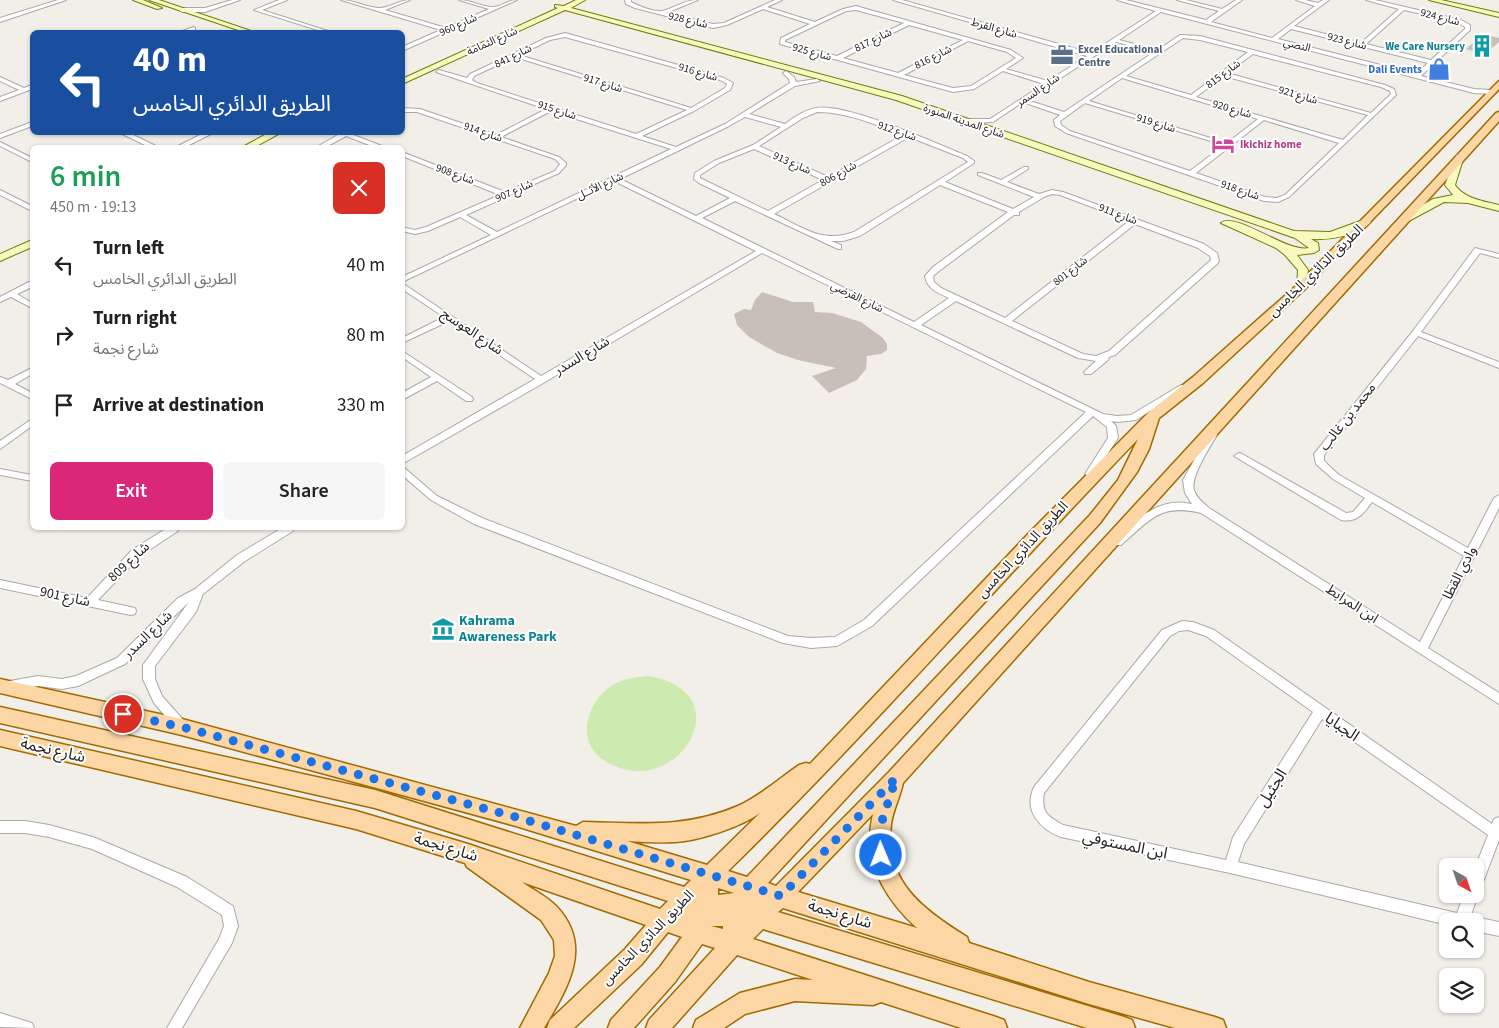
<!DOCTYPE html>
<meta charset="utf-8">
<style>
body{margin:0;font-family:"Source Sans 3","Noto Sans Arabic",sans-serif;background:#f6f6f6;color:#222;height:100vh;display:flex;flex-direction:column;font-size:19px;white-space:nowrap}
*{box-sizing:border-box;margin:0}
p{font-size:16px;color:#767676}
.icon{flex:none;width:28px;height:28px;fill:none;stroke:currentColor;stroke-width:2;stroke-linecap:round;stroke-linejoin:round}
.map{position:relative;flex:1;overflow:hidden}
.details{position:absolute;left:30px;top:145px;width:375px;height:385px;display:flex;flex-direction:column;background:#fff;border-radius:8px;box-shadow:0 1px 4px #0004}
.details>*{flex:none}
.guide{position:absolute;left:30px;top:30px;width:375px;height:105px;border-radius:8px;box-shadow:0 1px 4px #0004;background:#1a4fa0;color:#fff;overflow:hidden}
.needle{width:32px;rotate:140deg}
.tools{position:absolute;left:1439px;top:858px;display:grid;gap:10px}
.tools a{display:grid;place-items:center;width:45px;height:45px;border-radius:8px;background:#fff;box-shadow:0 1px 4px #0004;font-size:25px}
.pin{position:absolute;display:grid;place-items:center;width:42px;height:42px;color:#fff;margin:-21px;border:2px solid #fff;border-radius:50%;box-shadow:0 1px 5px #0007}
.me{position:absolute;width:55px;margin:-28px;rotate:359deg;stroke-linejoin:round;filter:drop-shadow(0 0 4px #0008)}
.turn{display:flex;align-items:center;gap:18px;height:105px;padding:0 20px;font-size:22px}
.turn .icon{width:65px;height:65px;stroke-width:2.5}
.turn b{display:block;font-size:35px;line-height:42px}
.round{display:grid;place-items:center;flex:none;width:52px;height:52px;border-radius:8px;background:#f6f6f6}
.head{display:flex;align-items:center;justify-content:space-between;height:85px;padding:0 20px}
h1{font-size:30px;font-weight:600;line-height:38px;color:#1e9e55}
.button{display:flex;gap:10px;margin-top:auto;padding:10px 20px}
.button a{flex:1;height:58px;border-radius:8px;background:#db2777;color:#fff;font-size:20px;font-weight:600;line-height:58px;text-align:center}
.button a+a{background:#f6f6f6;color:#222}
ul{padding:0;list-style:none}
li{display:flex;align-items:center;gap:15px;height:70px;padding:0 20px}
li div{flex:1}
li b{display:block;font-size:19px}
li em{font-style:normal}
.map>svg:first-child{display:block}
</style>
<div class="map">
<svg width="1499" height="1028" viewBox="0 0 1499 1028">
<rect width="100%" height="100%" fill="#f2efe9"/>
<path fill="#cdebb0" d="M648 676C745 691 677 805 605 761 575 743 586 703 611 686 622 679 635 677 648 676Z"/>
<g fill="#c7bfb8">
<path d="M1483 34 1499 38V42L1485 54 1466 49Z"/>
<path d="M762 292 793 302H813L815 312 832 313 861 322 883 338 887 344V350L881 354 867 356 866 369 857 380 829 393 812 376 836 368 798 360 777 353 749 337 737 325 734 314 744 309 751 310 755 300Z"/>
</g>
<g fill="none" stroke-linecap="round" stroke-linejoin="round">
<defs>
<g id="street">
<path d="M58 0H66L0 22V18Z"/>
<path d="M232 0H240L205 12H182L179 10 182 8H205Z"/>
<path d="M279 0H287L262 10 331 32H324L254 10Z"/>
<path d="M341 0C354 0 365 7 378 8 388 9 399 0 410 0L385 10 446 28 489 9 459 0C471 0 482 7 493 7 501 7 508 0 517 0L402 51V47L441 30Z"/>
<path d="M625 0H631V2C639 6 653 12 662 11 675 8 684 0 698 0L666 13 713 24 724 23 775 0H782L767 7 815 22 843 9 856 6 1011 50 1023 58 1006 69 1048 81 1087 56 893 0H902L1091 53 1156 11 1117 0H1126L1206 20 1219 11 1177 0H1186L1222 9 1236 0H1242L1211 22 1272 38 1315 6 1296 0H1305L1318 3 1323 0H1329L1294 26 1361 43 1399 9 1366 0H1375L1461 20 1470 25V30L1421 76 1474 89 1491 90 1494 92 1491 94 1474 93 1161 12 1119 40 1158 50 1180 35 1200 36 1385 85 1394 89 1396 95 1289 197 1278 202 1264 201 1066 133 1055 126 1054 120 1060 115 1023 102 993 122 966 123 963 121 966 119H990L1044 84 1003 71 974 89 953 92 780 44 781 38 810 24 763 9 727 25 713 28 635 8 626 4ZM856 10 904 23 837 56 785 42V40L846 11ZM1404 10 1457 22 1465 27V29L1431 60 1366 44ZM909 25 963 40 898 73 843 58ZM1291 29 1428 63 1416 74 1278 39ZM1183 38 1200 40 1248 52 1191 95 1126 76ZM968 41 1007 52 1016 58 971 86 953 88 904 75ZM1116 42 1154 52 1064 112 1027 100ZM1253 54 1381 87 1390 91 1391 94 1371 113 1227 73ZM1224 76 1368 115 1343 140 1196 97ZM1122 78 1258 119 1227 143 1089 101ZM1085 103 1224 145 1190 171 1070 131 1061 125 1060 121ZM1264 120 1339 143 1285 195 1277 198 1265 197 1196 173Z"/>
<path d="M193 27 195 28V30L187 32H180Z"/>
<path d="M565 33 724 78 733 83 730 90 694 111 642 136 676 147 725 124 790 83 789 79 783 73 786 71 794 77 796 82 817 79 820 81 795 86 749 114 785 124C794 117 805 110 816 108 847 103 935 143 967 156L974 161V163L945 182 1013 209 1034 197 978 175V173H982L1001 180 1024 167H1028V169L1007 182 1039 194 1052 190 1063 192 1204 244 1217 253 1219 261 1218 263 1115 355 1109 357 1108 360 1091 374H1085L1084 372 1096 361 1078 358 956 301 921 325 1103 414 1117 416 1131 415 1181 385H1187L1188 387 1136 420 1117 422 1111 421 1116 426 1118 438 1093 476 1090 477 1085 474 1108 438 1107 427 1093 416 872 626 837 646 811 648 783 643 474 524 431 500 402 475V466L437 496 482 518 788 636 811 638 835 637 864 620 1086 412 762 253 545 382 402 464V456L535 379 449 321 402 343V338L444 317 402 289V283L541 376 756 251 614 181 402 282V277L491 235 460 217 428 231 415 234 402 231V227L415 230 426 227 500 195 402 156V152L505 192 555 171 560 164 555 159 417 112H402V108L420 109 496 135 546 109 436 72 439 70 467 78 470 74 546 38ZM565 37 720 80 727 84 725 88 691 108 519 55 550 40ZM515 57 687 110 636 134 477 83 472 80 474 76ZM551 111 671 149 497 232 466 215 559 173 566 165V163L559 157 501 137ZM817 112C847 112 876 125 903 135L828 177 759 146 803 118ZM745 117 781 127 753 145 714 161 695 173 694 179 699 183 730 198 696 216 620 179 729 126ZM909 137 963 158 968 162 854 232C823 244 802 227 774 214ZM754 149 823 180 768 211 700 178V175L719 163ZM940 185 1008 212 933 267 925 276C927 289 938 293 949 298L914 322 702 218 735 201 838 249H841V245L831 241H843L860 236ZM1052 194 1060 195 1129 221 1005 318 941 288 934 282 933 276 939 271 1014 215H1019V212L1044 197ZM1135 224 1198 248 1210 256 1211 260 1109 351 1096 356 1083 354 1012 321Z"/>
<path d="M0 77 24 88 32 85V89L0 101V97L19 90 0 81Z"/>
<path d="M32 122V126L0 138V134Z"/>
<path d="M118 132H127L160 148H151Z"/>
<path d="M206 132H215L183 148H174Z"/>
<path d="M343 132H352L351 134 387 148H377L346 136 324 148H315Z"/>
<path d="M0 142 32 158V162L0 146Z"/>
<path d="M0 190 32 206V211L0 195Z"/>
<path d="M1475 248 1499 254V258L1480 253 1421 332 1499 362V368L1418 336 1324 455V461L1339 475 1468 548 1494 498 1499 495V508L1428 648 1499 693V704L1201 513C1160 503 1150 520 1121 545H1113L1112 542 1113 539C1137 520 1159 496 1192 504L1185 493 1183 480 1209 433H1215L1217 435C1210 447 1190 477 1194 490 1196 497 1203 503 1209 508L1420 642 1464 556 1372 502C1364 513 1357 523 1341 520L1234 456 1239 453 1242 454 1346 513 1353 512 1365 498 1333 479 1316 464 1314 454 1413 331Z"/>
<path d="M29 282H32V287L17 294 32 303V308L11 297 0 302V297Z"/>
<path d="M402 351 472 397 473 399 472 401H466L437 381 402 400V393L431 377 402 357Z"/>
<path d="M32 368V374L15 384 32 393V399L0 383V377L8 380Z"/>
<path d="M32 419V426L0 449V441Z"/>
<path d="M0 469 32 475V481L0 475Z"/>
<path d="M167 528H179L178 531 140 556 98 600 135 608 136 611 135 614 131 615 0 588V580L87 598 132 550Z"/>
<path d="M282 528H294L293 531 245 561 203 594 196 612 155 666V679L162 696 186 723 188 727 186 731 182 732 178 731 154 703 143 679V665L189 602 125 664 78 686 62 689 38 686 10 691 6 689 4 686 6 683 10 681 38 676 62 679 76 676 117 658 178 598 195 589 237 555Z"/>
<path d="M1182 621 1193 622 1214 630 1492 824 1494 819 1499 817V840L1480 890 1477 891 1478 894 1469 921H1448V925L1230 873 1061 837C1040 829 1023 811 1034 787L1162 630ZM1188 630 1206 636 1313 712 1233 837 1226 860 1063 825C1047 816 1041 812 1044 793L1170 636 1179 631ZM1322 719 1488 835 1475 868V894H1464L1457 913 1238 862 1244 844Z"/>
<path d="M0 821H25L49 825 93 837 187 877 233 906 238 926 232 943 182 1028H167L219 939 224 926 222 915 177 887 92 849 49 837 25 833H0Z"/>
<path d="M1475 917 1499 922V936L1475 931V921H1469Z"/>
<path d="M0 1013 32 1023 34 1028 0 1027Z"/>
</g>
<g id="secondary">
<path d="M133 0H143L162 8 157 9Z"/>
<path d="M149 0H159L254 32H244Z"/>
<path d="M576 0H585L571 8 902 96 1294 231 1330 232 1363 220 1371 222C1357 236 1331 240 1311 239L1318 243 1319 250 1314 253 1297 255 1308 270 1306 287 1305 289H1297L1298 270 1285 255 1276 248 1221 223C1235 211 1287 253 1309 248L1295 238 896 100 565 10 402 84V79L558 8 555 7V5L564 6Z"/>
<path d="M1429 0H1441L1499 13V17Z"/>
<path d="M270 132H282L253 148H241Z"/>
<path d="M1460 153 1464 156 1455 185C1465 199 1483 201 1499 205V211L1468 203 1444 202 1405 223H1399V219L1433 199 1453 195 1445 185 1456 156Z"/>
<path d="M32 240V247L0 261V254Z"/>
</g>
<path id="primary" d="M1499 81V89L1305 289 1203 383 1159 418 1149 449 1137 472 1100 523 768 883 776 886 889 772 1496 113 1499 112V121L903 783C900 797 893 810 891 824 884 882 923 909 967 937L969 943 1089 982 1215 1017 1223 1020 1226 1028H1175L1089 1004 783 908 778 912 1124 1017 1132 1020 1135 1028H1087L763 929 753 939 996 1017 1004 1020 1007 1028H961L881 1002 873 1005 795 1001 745 1014 724 1028H693L696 1020 740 993 795 979 813 980 737 955 672 1028H646L649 1020 715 948 702 944 675 982 634 1028H608L611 1020 660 967 682 937 668 932 641 965 574 1028H547L550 1020 625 949 646 925 522 882C533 890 548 897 557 907 594 947 567 989 544 1028H520L549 973 555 956 554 940 541 920 467 867 465 863 356 829 0 746V730L356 811 468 844 660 909 668 901 375 808 0 723V707L375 790 684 887 691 880 516 826 182 735 0 693V679L182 719 576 826 583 822C639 823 685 829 738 806 760 796 780 778 799 765L806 763 810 764 1030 532 1149 412 1193 377 1297 285ZM1138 439 1118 480 1090 515 747 877 728 871C870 732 1000 582 1138 439ZM760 813 707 865 627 841C643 842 659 843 675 842 698 841 741 827 760 813ZM873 814C862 860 884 898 917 928L798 892ZM718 888 734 893 718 895ZM711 926H723V929Z"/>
</defs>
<use href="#street" stroke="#a9a9a9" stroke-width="2"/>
<use href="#secondary" stroke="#707d05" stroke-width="2"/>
<use href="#primary" stroke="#a06b00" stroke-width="3"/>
<use href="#street" fill="#fff" fill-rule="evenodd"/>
<use href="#secondary" fill="#f7fabf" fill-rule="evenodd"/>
<use href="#primary" fill="#fcd6a4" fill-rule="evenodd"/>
</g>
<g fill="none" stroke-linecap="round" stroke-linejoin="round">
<path stroke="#1a73e8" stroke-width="9" stroke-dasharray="0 16.2" d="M123 714 182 727 516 817 781 896 896 778 881 824V855"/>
</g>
<defs>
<symbol id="building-bare" viewBox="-9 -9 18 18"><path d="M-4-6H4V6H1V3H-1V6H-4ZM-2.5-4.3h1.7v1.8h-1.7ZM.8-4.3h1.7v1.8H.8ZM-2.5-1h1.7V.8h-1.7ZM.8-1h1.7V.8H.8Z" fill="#0f9aa8" stroke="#fff" stroke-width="2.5" paint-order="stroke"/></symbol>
<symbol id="office-bare" viewBox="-9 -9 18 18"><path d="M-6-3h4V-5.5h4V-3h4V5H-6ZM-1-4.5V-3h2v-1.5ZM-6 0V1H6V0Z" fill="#5c6f8a" stroke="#fff" stroke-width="2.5" paint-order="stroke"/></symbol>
<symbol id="shop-bare" viewBox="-9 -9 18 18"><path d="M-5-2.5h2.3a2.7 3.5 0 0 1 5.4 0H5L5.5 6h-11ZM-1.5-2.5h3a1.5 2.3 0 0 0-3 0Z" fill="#3f7fe0" stroke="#fff" stroke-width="2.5" paint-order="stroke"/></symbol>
<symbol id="hotel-bare" viewBox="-9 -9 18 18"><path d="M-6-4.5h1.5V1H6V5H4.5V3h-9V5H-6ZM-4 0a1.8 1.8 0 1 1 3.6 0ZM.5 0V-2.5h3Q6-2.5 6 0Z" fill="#d1479c" stroke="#fff" stroke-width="2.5" paint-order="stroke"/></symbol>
<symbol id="museum-bare" viewBox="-9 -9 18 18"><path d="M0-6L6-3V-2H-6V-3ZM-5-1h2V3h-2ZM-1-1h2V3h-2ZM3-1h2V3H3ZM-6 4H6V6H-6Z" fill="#0f9aa8" stroke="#fff" stroke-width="2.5" paint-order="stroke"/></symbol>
</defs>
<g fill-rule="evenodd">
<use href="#building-bare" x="1466" y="30" width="32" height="32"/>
<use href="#office-bare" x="1046" y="39" width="32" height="32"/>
<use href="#shop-bare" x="1423" y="53" width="32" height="32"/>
<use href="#hotel-bare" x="1207" y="128" width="32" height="32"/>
<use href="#museum-bare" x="427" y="613" width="32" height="32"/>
</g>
<g text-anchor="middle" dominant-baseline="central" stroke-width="4" stroke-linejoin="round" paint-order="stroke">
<g font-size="11" fill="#222" stroke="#fff">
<text transform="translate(1440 17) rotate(14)">شارع 924</text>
<text transform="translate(688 20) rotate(13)">شارع 928</text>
<text transform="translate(458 25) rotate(-24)">شارع 960</text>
<text transform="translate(994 28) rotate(16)">شارع القرط</text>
<text transform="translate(873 40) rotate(-26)">شارع 817</text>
<text transform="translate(492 41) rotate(-24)">شارع الثمامة</text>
<text transform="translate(1347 41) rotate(14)">شارع 923</text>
<text transform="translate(1297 45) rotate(14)">النصي</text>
<text transform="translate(812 52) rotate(15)">شارع 925</text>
<text transform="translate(513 56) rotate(-26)">شارع 841</text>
<text transform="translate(933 57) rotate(-27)">شارع 816</text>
<text transform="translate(698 72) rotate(16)">شارع 916</text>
<text transform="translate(1223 74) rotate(-37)">شارع 815</text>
<text transform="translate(603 83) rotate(17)">شارع 917</text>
<text transform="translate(1038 90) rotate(-34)">شارع السمر</text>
<text transform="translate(1298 95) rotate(16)">شارع 921</text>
<text transform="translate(1232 109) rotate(16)">شارع 920</text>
<text transform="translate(557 110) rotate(18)">شارع 915</text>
<text transform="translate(964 121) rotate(19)">شارع المدينة المنورة</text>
<text transform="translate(1156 123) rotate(17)">شارع 919</text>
<text transform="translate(897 131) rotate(19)">شارع 912</text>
<text transform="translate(483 132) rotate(19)">شارع 914</text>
<text transform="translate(792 163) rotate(24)">شارع 913</text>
<text transform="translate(455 174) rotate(20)">شارع 908</text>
<text transform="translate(838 174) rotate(-29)">شارع 806</text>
<text transform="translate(600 186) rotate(-25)">شارع الأثــل</text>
<text transform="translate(1240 190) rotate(19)">شارع 918</text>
<text transform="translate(514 191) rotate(-24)">شارع 907</text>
<text transform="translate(1118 214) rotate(21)">شارع 911</text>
<text transform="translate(1070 271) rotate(-38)">شارع 801</text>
<text transform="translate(857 297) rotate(26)">شارع القرضي</text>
</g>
<g font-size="11" font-weight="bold" fill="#0d838f" stroke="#fff" text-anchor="end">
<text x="1465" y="46">We Care Nursery</text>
</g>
<g font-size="11" font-weight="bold" fill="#4e5e75" stroke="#fff" text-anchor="start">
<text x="1078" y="49">Excel Educational<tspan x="1078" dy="13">Centre</tspan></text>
</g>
<g font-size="11" font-weight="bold" fill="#366cbe" stroke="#fff" text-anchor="end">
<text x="1422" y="69">Dali Events</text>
</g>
<g font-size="11" font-weight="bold" fill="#b23c85" stroke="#fff" text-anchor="start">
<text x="1240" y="144">Ikichiz home</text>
</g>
<g font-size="14" fill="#222" stroke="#fff">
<text transform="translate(1316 271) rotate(-44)">الطريق الدائري الخامس</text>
<text transform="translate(472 332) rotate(34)">شارع العوسج</text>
<text transform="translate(582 356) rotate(-31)">شارع السدر</text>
<text transform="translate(1348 417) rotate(-52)">محمد بن غالب</text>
<text transform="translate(1023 550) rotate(-47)">الطريق الدائري الخامس</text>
<text transform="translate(129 562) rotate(-43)">شارع 809</text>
<text transform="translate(1460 573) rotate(-63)">وادي القطا</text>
<text transform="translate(65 597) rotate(12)">شارع 901</text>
<text transform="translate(1352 604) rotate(33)">ابن المرابط</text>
<text transform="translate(148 635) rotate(-44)">شارع السدر</text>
<text transform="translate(648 938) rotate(-46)">الطريق الدائري الخامس</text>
</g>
<g font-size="14" font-weight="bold" fill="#0d838f" stroke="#fff" text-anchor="start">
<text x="459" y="621">Kahrama<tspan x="459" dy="16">Awareness Park</tspan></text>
</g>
<g font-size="16" fill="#222" stroke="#fff">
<text transform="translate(1342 727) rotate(35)">الجبايا</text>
<text transform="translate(53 750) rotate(13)">شارع نجمة</text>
<text transform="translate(1272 788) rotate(-58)">الجثيل</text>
<text transform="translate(1125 845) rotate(12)">ابن المستوفي</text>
<text transform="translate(446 847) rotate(17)">شارع نجمة</text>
<text transform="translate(840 914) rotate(17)">شارع نجمة</text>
</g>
</g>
</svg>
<div class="tools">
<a><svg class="needle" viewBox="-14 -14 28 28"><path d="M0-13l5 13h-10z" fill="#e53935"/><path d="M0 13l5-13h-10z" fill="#767676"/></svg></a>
<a><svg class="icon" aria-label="search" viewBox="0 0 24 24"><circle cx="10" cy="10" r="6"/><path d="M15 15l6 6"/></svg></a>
<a><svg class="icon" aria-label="layers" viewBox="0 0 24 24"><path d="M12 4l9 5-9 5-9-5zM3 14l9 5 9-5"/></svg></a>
</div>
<div class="pin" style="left:123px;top:714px;background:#d93025"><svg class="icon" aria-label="arrive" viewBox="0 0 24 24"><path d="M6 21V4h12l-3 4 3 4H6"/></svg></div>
<svg class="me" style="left:881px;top:855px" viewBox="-20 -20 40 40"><circle r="17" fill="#1a73e8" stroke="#fff" stroke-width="3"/><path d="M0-11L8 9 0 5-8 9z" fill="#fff"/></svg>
<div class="guide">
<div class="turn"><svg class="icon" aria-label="left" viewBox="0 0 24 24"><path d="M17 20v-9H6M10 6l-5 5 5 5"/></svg><div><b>40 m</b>الطريق الدائري الخامس</div></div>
</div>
<section class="details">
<div class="head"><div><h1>6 min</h1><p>450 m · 19:13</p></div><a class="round" style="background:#d93025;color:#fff"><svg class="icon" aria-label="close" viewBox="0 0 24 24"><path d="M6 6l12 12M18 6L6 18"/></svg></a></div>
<ul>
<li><svg class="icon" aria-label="left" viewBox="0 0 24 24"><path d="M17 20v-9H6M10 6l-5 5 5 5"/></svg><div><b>Turn left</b><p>الطريق الدائري الخامس</p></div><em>40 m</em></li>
<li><svg class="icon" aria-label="right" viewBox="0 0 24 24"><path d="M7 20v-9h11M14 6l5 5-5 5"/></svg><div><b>Turn right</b><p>شارع نجمة</p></div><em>80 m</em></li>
<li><svg class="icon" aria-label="arrive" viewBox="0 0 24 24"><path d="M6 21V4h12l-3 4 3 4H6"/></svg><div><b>Arrive at destination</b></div><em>330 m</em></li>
</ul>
<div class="button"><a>Exit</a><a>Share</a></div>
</section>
</div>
